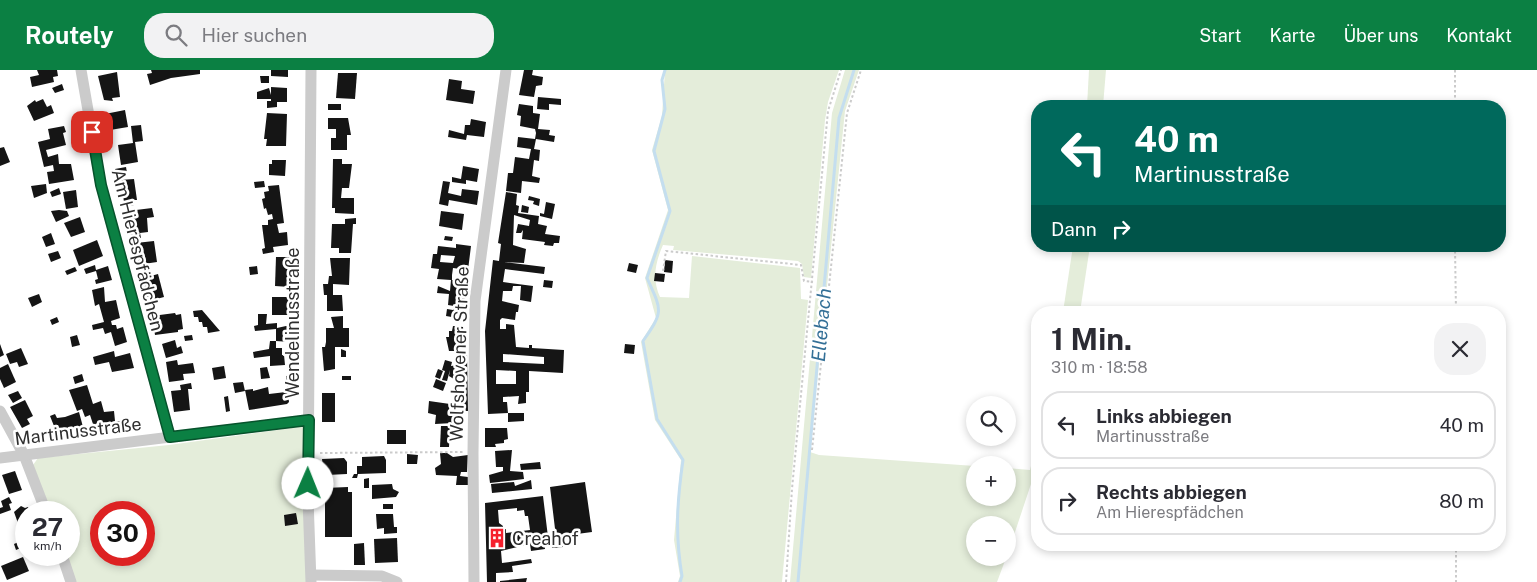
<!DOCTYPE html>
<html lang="de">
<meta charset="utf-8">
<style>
body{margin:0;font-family:"Public Sans",sans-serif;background:#f2f2f3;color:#2b2b33;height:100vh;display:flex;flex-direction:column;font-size:19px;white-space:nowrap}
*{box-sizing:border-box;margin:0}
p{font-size:16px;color:#7c7c81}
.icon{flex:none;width:28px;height:28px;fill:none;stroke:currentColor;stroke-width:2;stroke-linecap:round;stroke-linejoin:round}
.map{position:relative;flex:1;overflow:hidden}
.drawer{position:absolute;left:1031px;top:236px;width:475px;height:245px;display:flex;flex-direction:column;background:#fff;border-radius:20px;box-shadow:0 2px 8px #0003}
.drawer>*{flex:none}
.guide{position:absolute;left:1031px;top:30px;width:475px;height:152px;border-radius:20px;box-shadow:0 2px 8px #0003;background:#00695c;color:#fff;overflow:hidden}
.buttons{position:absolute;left:966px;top:326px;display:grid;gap:10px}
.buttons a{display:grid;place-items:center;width:50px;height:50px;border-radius:50%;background:#fff;box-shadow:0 2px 8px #0003;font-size:25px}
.speed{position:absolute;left:15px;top:431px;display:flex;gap:10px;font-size:25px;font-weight:700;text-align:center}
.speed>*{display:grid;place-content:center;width:65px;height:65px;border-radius:50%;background:#fff;box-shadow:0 2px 8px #0003;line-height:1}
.speed small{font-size:12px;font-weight:400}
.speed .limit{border:8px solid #d22;background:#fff;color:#111}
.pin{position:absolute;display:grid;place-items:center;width:42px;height:42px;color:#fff;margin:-21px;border-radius:10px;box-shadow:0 2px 8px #0006}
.me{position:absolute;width:55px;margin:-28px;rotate:1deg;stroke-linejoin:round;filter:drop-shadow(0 0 4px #0008)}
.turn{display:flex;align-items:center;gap:18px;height:105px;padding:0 20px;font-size:22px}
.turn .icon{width:65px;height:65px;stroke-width:2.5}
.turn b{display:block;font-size:35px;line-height:42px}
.then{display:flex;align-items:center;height:48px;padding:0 20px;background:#0003;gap:10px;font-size:19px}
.round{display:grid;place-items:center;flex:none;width:52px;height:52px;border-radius:20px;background:#f2f2f3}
.head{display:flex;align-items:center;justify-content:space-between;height:85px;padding:0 20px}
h1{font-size:30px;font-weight:700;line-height:38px}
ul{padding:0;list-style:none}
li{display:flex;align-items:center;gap:15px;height:68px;margin:0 10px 8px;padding:0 10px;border:2px solid #e1e1e2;border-radius:20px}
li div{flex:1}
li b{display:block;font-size:19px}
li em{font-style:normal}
header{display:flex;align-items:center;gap:30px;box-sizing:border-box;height:70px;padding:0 25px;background:#0b8043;color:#fff}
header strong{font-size:24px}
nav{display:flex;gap:28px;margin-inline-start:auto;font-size:18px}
.search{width:350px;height:45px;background:#f2f2f3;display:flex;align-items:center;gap:12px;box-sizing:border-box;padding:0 18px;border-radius:20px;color:#7c7c81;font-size:19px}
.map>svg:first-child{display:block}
</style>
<header>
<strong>Routely</strong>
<div class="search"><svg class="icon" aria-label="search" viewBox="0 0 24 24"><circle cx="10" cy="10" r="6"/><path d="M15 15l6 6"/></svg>Hier suchen</div>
<nav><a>Start</a><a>Karte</a><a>Über uns</a><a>Kontakt</a></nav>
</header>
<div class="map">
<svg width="1537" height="512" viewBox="0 0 1537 512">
<rect width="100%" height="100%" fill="#fff"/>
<g fill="#e4edda" fill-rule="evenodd">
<path d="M665 0H839L828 32 825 50 811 208 804 207 802 194 798 191 673 180 674 176 663 175C655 193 652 209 660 227L689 228 692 186 800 198 801 229 808 230 782 512H678L680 506 674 470 681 390 655 350 641 272 656 248 645 208 668 140 652 80 662 46Z"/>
<path d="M845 0H859L845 41 810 382 819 385 975 396V428H1008V398L1030 400 1037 371V396L1008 483V455H975V488H1006L997 512H790L832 43Z"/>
<path d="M1089 0H1106L1103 36H1087Z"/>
<path d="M1073 176H1090L1080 242H1063Z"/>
<path d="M306 356V512H75L65 485H69V442H50L33 395 38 388 169 375ZM101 442H144V485H101Z"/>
</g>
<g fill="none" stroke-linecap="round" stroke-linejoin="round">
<g stroke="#c4deef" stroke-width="3">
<path d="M665 0 662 10 665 39 654 81 670 141 647 208C662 241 664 241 643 271L657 349 683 390C677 432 675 464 682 506L680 512"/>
<path d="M798 512 839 48 854 0"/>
</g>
</g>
<g fill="#151515" fill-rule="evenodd">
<path d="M37 0H57L58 6 53 7 54 12 32 17 30 7 39 5Z"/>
<path d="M151 0H200V4L171 8 150 15 147 4 152 3Z"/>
<path d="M271 0H288V7L271 6Z"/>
<path d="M524 0H533L532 5 543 7 542 15 536 16 534 27 519 25Z"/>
<path d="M117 2 120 27 112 28 113 31 104 30 98 6Z"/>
<path d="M338 3H357L355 29 336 28Z"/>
<path d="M260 6H269V13H261Z"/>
<path d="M449 9 462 11 461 19 475 21 473 34 446 30Z"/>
<path d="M62 14 64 20 55 23 52 18Z"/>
<path d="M271 17 287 18V32H277V37L267 38V31H271V29H257V22L269 18 271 25Z"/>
<path d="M538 27 561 29V35L549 34V40L537 39Z"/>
<path d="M43 29 47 37 51 35 54 43 34 51 27 36 35 30 36 32Z"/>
<rect x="328" y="34" width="13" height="6"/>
<path d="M519 34 533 36V43L540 44 538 59 550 60 549 65 555 66 554 72 536 69 534 79 540 80 539 91 534 90 532 106 540 108 539 113 522 111 521 123 506 121 508 103H513L515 87 529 89 531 79 517 77 518 67 535 69 536 63 535 59 520 56 521 46 517 45Z"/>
<path d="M125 40 128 57 110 60 109 54 107 55 105 44Z"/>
<path d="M267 43 287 44 286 76H266L267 69H264Z"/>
<path d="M328 48H348L351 65H347V80H331V68H336V59H328Z"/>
<path d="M471 49 486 52 484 67 467 65 466 70 448 67 449 60 464 64 465 55H470Z"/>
<path d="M141 55 143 71 135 72 138 92 121 95 118 75 133 73 131 56Z"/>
<path d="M64 56 66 62 63 63 66 75 46 80 48 87 58 84 59 94H71L74 110 49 114 47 102 54 101 53 95 44 97 38 72 50 69 48 59Z"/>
<path d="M4 77 10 92 0 96V78Z"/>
<path d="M333 89H342V94H352L349 118H342L341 128H354V144L335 143V138H332Z"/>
<path d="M272 90H286L285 106 269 105V94H272Z"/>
<path d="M463 96 479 99 477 112 466 110V114L452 112V107L461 109Z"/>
<path d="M126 97 127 103 116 105 115 99Z"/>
<path d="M134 109 137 130H133L134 135 125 137 120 110Z"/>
<path d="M264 111 265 117 255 118 254 112Z"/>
<path d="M443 111 450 112 448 123 461 126 462 119 479 121 477 135 449 130 448 136 439 134Z"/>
<path d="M46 114 47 123 34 128 31 116Z"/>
<path d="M279 115 284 153 277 154 279 163 287 162 288 175 273 177 274 182 263 184 262 179 265 178 262 155H268V150L273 149 272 144 268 145 266 138 264 139 262 129 265 128 264 122 269 121 268 116Z"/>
<path d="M59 118 61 124 52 127 50 122Z"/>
<path d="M76 120 78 137 66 139 63 122Z"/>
<path d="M506 122 517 124 516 135 519 136 518 143 539 146 538 154 547 156 545 164 560 166 559 173H554L553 176 544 175 545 172 522 169 523 160 521 163H516L518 154 529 156 530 150 514 145 513 175 526 179 524 193 504 192 545 197 544 204 505 199 503 212 533 216 531 232 520 230 521 216H513L512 221H503L502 231 519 235 518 242H516L515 250 502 248 500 250V259H506V254L514 255 516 277 529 278V275H532V278L564 280 563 303 529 301V322H526V333L518 334 519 326 503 327V332H507L508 343 488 344 485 261 493 190 499 191 501 174 498 173ZM503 284 544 287V294L503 292ZM496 300 516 301V314H496Z"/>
<path d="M529 126 540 129 539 136 533 134 534 131 528 130Z"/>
<path d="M546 132 555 134 552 149 540 146V143L544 144Z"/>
<path d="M522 135 529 137 528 143 521 142Z"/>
<path d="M152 138 154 147 147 148 148 162 140 163 141 168 131 169 128 141Z"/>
<path d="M59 140 67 141 69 146 56 152 51 141Z"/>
<path d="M441 141 464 144 462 160 439 156Z"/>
<path d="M80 147 85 162 71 167 64 153Z"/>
<path d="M356 148V154H353L351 183H339V178H331L332 154H345V149Z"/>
<path d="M51 163 55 174 46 177 42 167Z"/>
<path d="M445 166 453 167 452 171 444 170Z"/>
<path d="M97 170 103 186 79 196 73 180Z"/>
<path d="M154 171 157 192 137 195 136 186 144 185 143 178 137 179 136 173Z"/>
<path d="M456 174 471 176 468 200 453 198 452 205V210L467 211 463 249 446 246 447 239 453 240 454 236 448 235 449 224 437 223 438 216 450 221 451 210 437 209 439 199 431 198 433 184H437L438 176 456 178ZM441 185 455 186 453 193 440 192Z"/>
<path d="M58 181 61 188 51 192 48 184Z"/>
<path d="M276 187H291L290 217 275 216Z"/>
<path d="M330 188H350L349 215 333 214V225H342L343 241H327V225H324L323 214H328L329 206H332Z"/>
<path d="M665 190 673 191 672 203 664 202Z"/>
<path d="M629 193 638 195 636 203 627 201Z"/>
<path d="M95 195 96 200 108 196 112 210 96 214 95 210 98 209 96 201 86 204 84 199Z"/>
<path d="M257 196 258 204 250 205 249 197Z"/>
<path d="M75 197 77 201 67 205 65 201Z"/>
<path d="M655 203 665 204 664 212 654 211Z"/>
<path d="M158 204 164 227 149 231 140 209Z"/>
<path d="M544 210 553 211 552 218 543 217Z"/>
<path d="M104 217 105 232 116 230 120 248 111 251 112 255H116L117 259 123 257 127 272 115 276 111 262 105 264 103 258 93 260 92 255 104 252 99 234 95 236 92 220Z"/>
<path d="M39 224 42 232 32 237 28 228Z"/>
<rect x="272" y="227" width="18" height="18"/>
<path d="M202 240 220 261 208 263 207 257H203L202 252H199L198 247H194L193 241Z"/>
<path d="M175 243 176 245 181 244 183 259 178 260V262L155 265 152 246Z"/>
<path d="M258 244H267L266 254 277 253V258L286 256 290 258V272L276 271V278H282V285H284L285 295 270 296V286L254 288 253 282 269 279 270 271H276V259L255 261 254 256 258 255Z"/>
<path d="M343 246V258H349V277H335V299L324 301 322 277H325L326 272V258H334L331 247Z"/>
<path d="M57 247 59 252 52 255 50 250Z"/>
<path d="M453 256 463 257 464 273H461V281H449L446 267H449V261H452Z"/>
<path d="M77 265 80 275 72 277 70 267Z"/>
<path d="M192 265 193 270 185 271 184 266Z"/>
<path d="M175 270 177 278 181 276 183 283 166 288 162 274Z"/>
<path d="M0 274 4 285 0 287Z"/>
<path d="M625 274 635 275 634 284 624 283Z"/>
<path d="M21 278 28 294 19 297 17 292 10 294 6 284Z"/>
<path d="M341 279 346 281V287H341Z"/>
<path d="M114 281 115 287 130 283 134 298 112 302 109 292 95 295 93 287Z"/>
<path d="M467 283 468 341H454L453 323 457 324V311L449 306 450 300 447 311 442 310 445 301 442 300 445 290 452 292 451 296 458 295 457 284Z"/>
<path d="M177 290 178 295 193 293 195 303 183 304 184 310 169 312 166 292Z"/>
<path d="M8 294 16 312 4 318 0 309V298Z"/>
<path d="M224 296 226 308 214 310 212 298Z"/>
<path d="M267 297 270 308 261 309 260 298Z"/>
<path d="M438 299 443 301 440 309 435 307Z"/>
<path d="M82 304 84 311 75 314 73 307Z"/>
<path d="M295 305 297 319 288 320 286 306Z"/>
<rect x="342" y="306" width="9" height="4"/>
<path d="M436 309 446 313 443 321 433 317Z"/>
<path d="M243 312 245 321 235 323 233 313Z"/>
<path d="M191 313 192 319H188L190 340 174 342 171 321 181 320 180 315Z"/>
<path d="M87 315 93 334 101 331 104 342 114 341 115 351H125L126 359 117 361 116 354 94 357 90 345 85 347 82 339 77 341 69 320Z"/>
<path d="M268 317 269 324 286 322 288 324 289 332 287 334 249 340 245 320 253 319V321Z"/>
<path d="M18 321 22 328 13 333 8 325Z"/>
<rect x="322" y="323" width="13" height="29"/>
<path d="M228 326 230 341 226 342 224 327Z"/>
<path d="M25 330 33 346 27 349 30 354 22 358 10 337Z"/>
<path d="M429 331 450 334 449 340 455 341 453 353 435 354 436 345 428 343Z"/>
<path d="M79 342 83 357 61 364 58 355 54 356 50 346 55 344 57 348 65 347Z"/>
<path d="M508 343H524V351L508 352Z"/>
<path d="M441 356H450L449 377H440Z"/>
<path d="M485 358H507L508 369 504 370V373L495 374 496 377H485Z"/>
<rect x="387" y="360" width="19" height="14"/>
<path d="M512 380 510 401 523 402 524 409 490 413 489 405 503 401V397H496L495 381Z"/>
<path d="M440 383H447L453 387 468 385 467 402H461L460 406 468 407V415H456L457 406 436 405 435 398 441 394Z"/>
<path d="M407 384 418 385 417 394H407Z"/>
<path d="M384 386 386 390V403L358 404 357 408H352L354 404H357V396H362V387Z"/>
<path d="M344 388 347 392V404L327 405V410H318V397H323L322 389Z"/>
<path d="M540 392 541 399 521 400 520 394Z"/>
<path d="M15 401 22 420 9 424 2 405Z"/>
<path d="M369 408V418H364V409Z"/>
<path d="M531 410 532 419 492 423 491 414 514 412 515 416Z"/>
<path d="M585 412 592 462 562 466 563 477 552 478 551 467H556L550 417Z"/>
<path d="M392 414 393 419 399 422 396 427 372 429V415Z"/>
<path d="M348 417V422H352V467H325V418Z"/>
<path d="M543 426 548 467 544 468 545 479 531 481 530 474 501 481 502 493 531 489 532 493 512 496 513 502 496 503V512H487L485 433ZM517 438V441L524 440 525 446H528L530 460 506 463V459L503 460V456L499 453 498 440Z"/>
<path d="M9 427 12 433 9 434 11 440 0 444V438L3 437 1 431Z"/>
<rect x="383" y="434" width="10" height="5"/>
<path d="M21 436 25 438 28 437 31 442H26V469L24 470 14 442Z"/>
<path d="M296 443 298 454 285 456 284 445Z"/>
<path d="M376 444H393L394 457H397V463L384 464V458L377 459Z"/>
<path d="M397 468 398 492 375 493 374 469Z"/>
<path d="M23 470 25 476 16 480 14 474Z"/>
<path d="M364 473 365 495H354V474Z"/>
<path d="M37 485H52L39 490Z"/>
<path d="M23 487 29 501 7 510 1 496Z"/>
<path d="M527 508 526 512H500V511Z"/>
</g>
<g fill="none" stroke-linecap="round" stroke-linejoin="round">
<g stroke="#cbcbcb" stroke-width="2" stroke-dasharray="2.5 2.5" stroke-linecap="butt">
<path d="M1455 0V36"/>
<path d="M1455 176 1456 242"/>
<path d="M663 201 666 181 801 195 804 211 813 212"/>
<path d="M812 380 847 43 861 0"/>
<path d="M320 383 463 382"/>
<path d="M1456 475V512"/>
<path d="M786 512 792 419 828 41 841 0"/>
</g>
<g stroke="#cbcbcb" stroke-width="11">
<path d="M81 0 101 115 170 367"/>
<path d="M311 0 308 429 311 512"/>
<path d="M0 341 24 385 46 442"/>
<path d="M0 388 309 350"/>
<path d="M62 485 71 512"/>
<path d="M312 505 382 506 397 512"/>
<path d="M474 512 473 383 475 231 506 0"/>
</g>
</g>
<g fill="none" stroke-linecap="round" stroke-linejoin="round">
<defs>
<path id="route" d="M92 62 101 115 170 367 309 350 308 414"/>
</defs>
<use href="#route" stroke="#07532c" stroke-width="12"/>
<use href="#route" stroke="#0b8043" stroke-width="9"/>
</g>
<defs>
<symbol id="building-bare" viewBox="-9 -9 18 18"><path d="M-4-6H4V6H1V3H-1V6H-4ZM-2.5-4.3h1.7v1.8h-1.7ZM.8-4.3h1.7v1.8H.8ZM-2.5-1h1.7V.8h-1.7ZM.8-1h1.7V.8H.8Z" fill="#f5202d" stroke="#fff" stroke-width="2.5" paint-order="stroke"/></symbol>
</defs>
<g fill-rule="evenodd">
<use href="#building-bare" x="483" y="454" width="28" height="28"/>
</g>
<g text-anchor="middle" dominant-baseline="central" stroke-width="5" stroke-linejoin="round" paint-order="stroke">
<g font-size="18" fill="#2e2e2e" stroke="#fff">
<text transform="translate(138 180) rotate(76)">Am Hierespfädchen</text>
<text transform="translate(292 253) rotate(-90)">Wendelinusstraße</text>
<text transform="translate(459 284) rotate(-88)">Wolfshovener Straße</text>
<text transform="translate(78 361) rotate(-7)">Martinusstraße</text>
</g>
<g font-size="18" fill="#2e2e2e" stroke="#fff" text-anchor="start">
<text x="512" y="468">Creahof</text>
</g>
<g font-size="19" font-style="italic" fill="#347097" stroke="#fff">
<text transform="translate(821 255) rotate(-85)">Ellebach</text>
</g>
</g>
</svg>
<div class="buttons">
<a><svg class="icon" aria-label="search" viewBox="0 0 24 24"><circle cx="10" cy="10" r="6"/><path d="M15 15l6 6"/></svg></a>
<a>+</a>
<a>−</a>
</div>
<div class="speed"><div>27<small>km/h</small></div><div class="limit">30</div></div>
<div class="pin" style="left:92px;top:62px;background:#d93025"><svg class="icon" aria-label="arrive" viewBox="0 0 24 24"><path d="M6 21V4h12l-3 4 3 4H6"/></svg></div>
<svg class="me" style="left:308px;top:414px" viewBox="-20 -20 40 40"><circle r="19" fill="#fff"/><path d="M0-13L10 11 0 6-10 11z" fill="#0b8043"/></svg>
<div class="guide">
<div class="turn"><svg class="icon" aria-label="left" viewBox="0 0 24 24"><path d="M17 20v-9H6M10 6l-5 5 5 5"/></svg><div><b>40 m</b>Martinusstraße</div></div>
<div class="then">Dann<svg class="icon" aria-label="right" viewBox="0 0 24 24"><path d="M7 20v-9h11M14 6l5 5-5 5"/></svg></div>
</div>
<section class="drawer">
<div class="head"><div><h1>1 Min.</h1><p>310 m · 18:58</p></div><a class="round"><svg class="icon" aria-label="close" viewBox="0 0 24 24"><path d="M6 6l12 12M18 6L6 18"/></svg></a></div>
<ul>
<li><svg class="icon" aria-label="left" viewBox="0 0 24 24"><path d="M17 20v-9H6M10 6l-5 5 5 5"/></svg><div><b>Links abbiegen</b><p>Martinusstraße</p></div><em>40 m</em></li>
<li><svg class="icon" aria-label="right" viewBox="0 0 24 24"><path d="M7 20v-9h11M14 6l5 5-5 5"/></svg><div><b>Rechts abbiegen</b><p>Am Hierespfädchen</p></div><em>80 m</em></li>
</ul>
</section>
</div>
